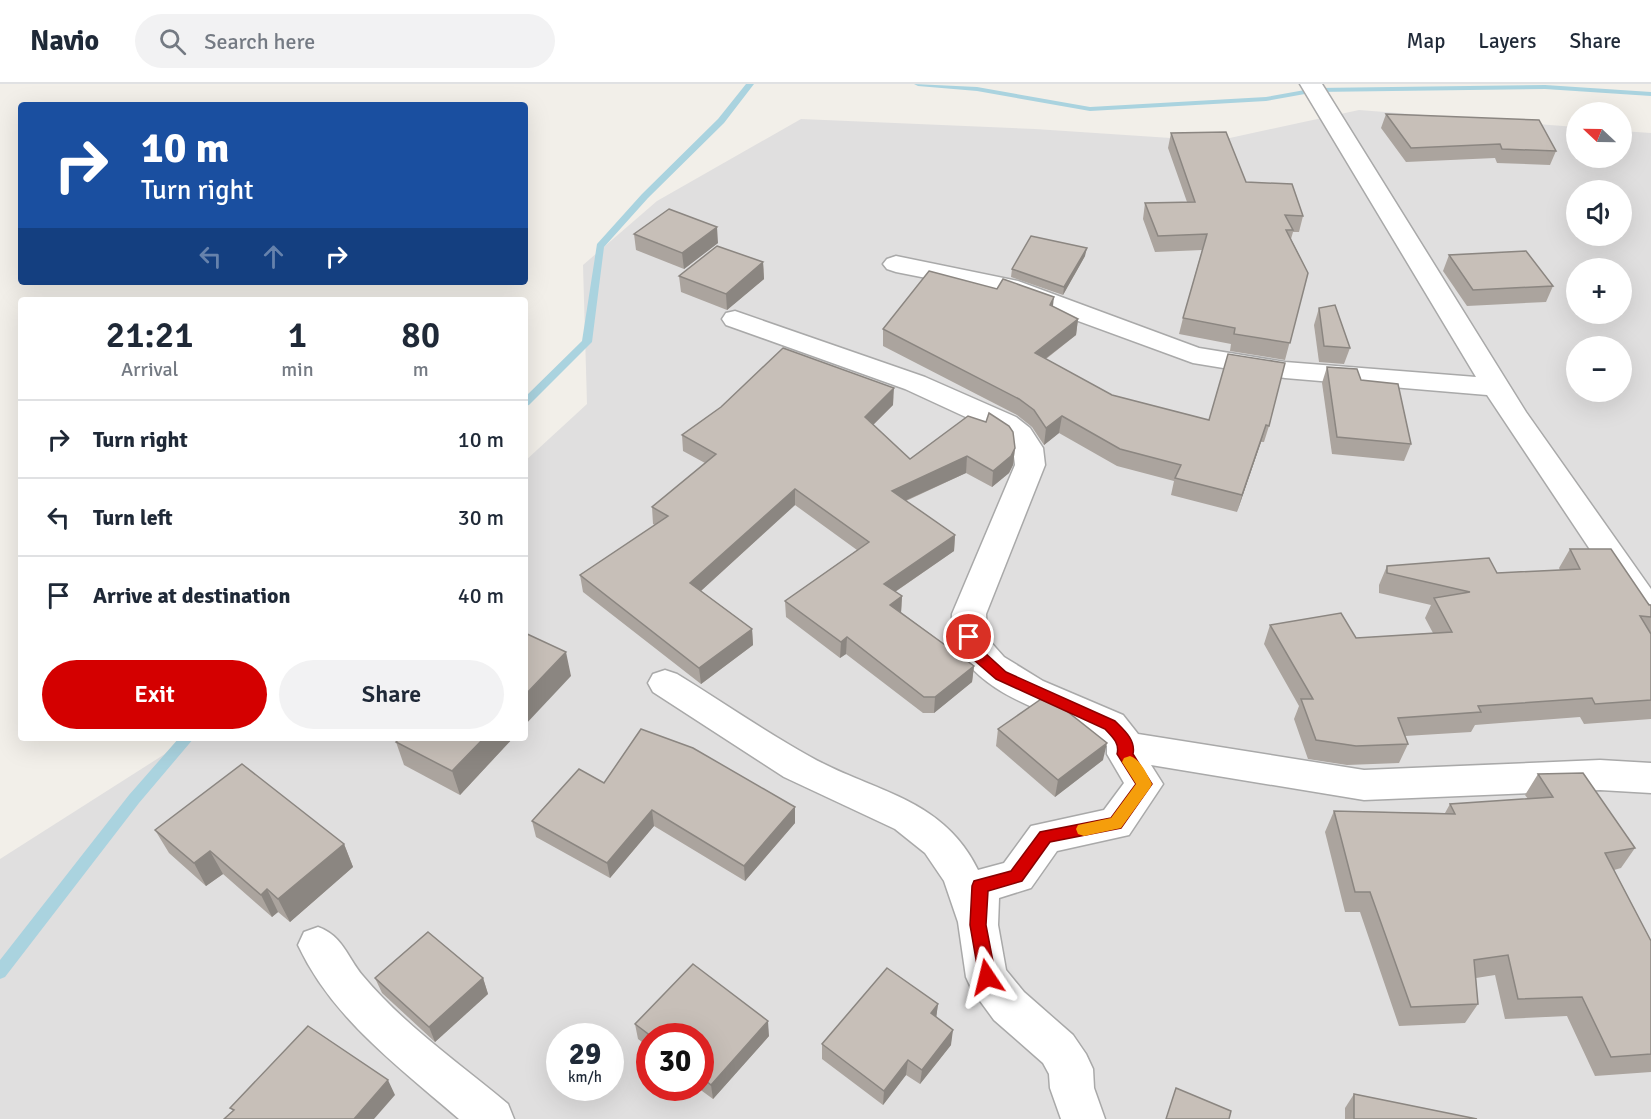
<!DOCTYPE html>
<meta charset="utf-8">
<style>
body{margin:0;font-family:Signika,sans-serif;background:#f2f2f3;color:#1f2937;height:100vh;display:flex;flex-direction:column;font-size:22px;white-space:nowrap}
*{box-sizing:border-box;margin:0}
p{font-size:20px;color:#747a83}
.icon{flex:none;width:33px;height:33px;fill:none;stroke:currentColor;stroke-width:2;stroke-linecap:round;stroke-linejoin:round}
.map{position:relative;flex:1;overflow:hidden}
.side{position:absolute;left:18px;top:213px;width:510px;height:444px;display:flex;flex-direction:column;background:#fff;border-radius:6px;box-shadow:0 6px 24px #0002}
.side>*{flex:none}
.hud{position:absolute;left:18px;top:18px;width:510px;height:183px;border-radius:6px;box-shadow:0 6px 24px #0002;background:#1a4fa0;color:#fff;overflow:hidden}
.needle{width:39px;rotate:292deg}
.fabs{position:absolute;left:1566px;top:18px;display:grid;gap:12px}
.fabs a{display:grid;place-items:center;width:66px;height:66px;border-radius:50%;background:#fff;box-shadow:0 6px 24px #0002;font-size:30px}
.speed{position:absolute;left:546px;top:939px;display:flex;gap:12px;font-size:30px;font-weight:700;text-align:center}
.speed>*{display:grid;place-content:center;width:78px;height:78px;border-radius:50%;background:#fff;box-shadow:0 6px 24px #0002;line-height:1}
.speed small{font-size:15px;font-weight:400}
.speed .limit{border:9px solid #d22;background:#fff;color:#111}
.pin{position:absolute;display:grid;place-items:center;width:51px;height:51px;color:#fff;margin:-26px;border:3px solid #fff;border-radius:50%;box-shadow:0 2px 6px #0007}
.me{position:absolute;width:66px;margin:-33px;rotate:350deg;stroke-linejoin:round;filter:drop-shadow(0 0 4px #0008)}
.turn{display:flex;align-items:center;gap:21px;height:126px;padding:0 24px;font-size:27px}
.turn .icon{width:78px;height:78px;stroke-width:2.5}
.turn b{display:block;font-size:42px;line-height:51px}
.lanes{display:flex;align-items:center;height:57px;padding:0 24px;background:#0003;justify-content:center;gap:30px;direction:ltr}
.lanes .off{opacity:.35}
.eta{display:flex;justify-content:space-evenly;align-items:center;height:102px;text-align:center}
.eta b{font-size:36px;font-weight:600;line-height:42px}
.primary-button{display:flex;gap:12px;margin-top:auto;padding:12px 24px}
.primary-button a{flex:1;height:69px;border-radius:36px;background:#d40000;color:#fff;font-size:24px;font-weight:600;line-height:69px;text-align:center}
.primary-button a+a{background:#f2f2f3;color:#1f2937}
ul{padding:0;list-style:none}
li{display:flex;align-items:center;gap:18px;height:78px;padding:0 24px;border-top:2px solid #e0e1e3}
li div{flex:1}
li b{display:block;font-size:22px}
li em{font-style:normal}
header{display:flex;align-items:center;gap:36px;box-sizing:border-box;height:84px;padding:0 30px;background:#fff;border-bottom:2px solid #e0e1e3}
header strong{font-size:28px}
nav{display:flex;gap:33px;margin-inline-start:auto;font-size:21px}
.search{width:420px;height:54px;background:#f2f2f3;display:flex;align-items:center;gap:15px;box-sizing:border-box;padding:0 21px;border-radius:33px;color:#747a83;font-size:22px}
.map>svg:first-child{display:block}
</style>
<header>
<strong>Navio</strong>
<div class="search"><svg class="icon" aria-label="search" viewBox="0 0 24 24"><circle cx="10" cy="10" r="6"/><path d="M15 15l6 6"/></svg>Search here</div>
<nav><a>Map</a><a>Layers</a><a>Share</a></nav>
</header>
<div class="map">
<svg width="1651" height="1035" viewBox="0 0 1651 1035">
<rect width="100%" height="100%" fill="#f2efe9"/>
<path fill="#e0dfdf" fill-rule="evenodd" d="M1359 26 1576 43V74H1622V47L1651 49V1035H0V775L190 654H525V377L587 320 583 181 657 117 801 35 1035 45 1216 57ZM1576 106H1622V152H1576ZM1576 184H1622V230H1576ZM1576 262H1622V308H1576ZM560 952H610V1004H560ZM650 952H700V1004H650Z"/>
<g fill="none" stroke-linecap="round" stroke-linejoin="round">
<g fill="#aad3df" fill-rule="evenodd">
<path d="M746 0H754L724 39 648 114 604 163 592 258 529 321 525 322V313L582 257 597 160 642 110 718 35Z"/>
<path d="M914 0 977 3 1090 23 1266 13 1316 4 1545 1 1651 8V12L1545 5 1316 8 1266 17 1090 27 977 7 918 2Z"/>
<path d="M179 654H194L139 719 5 893 0 895V876L129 711Z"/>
</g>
<defs>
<g id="minor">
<path d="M1300 0H1322L1526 328 1651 505V542L1639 539 1487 311 1285 294 1193 279 1002 209 896 188 887 185 883 180 887 175 896 172 1018 197 1199 264 1285 278 1476 293Z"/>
<path d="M735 227 925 293 1016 333 1030 344 1043 364 1045 381 986 530 987 554 1004 573 1043 597 1123 631 1138 650 1364 686 1600 676 1651 679V709L1600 706 1364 716 1151 681 1163 700 1129 751 1057 767 1031 804 999 814 998 841 1006 886 1024 908 1073 951 1086 970 1093 985 1094 1004 1105 1035H1061L1050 1004 1049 990 1043 979 994 936 972 906 966 893 958 838 944 797 925 769 895 745 784 693 653 608 648 599 653 590 665 586 677 590C721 617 764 647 809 672 872 708 943 713 978 786L1004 779 1031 742 1104 726 1124 699 1107 670V662C1094 647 1077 642 1060 635 1019 618 968 598 953 553 950 546 952 537 952 530L1015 381 1013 364 1009 357 996 347 905 305 726 241 722 235 726 229Z"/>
<path d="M318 843C343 852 347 873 363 892 404 941 459 979 508 1020L514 1035H459C399 983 332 934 298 861L304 848Z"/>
</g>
</defs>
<use href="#minor" stroke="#a9a9a9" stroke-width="3"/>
<use href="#minor" fill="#fff" fill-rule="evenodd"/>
</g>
<g fill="#aba49e">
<path d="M1386 30 1556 67 1550 81 1497 79 1495 74 1406 78 1381 44Z"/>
<path d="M1171 49 1246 98 1303 132 1299 148H1293L1291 155 1308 189 1285 276 1230 267 1231 260 1179 250 1183 234 1202 166 1155 168 1143 135 1145 119 1187 118 1168 64Z"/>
<path d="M634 150 718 159 684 185 636 166Z"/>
<path d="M1449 171 1553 202 1546 218 1467 222 1443 187Z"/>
<path d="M1085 172 1063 211 1011 193 1012 185Z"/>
<path d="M763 178 764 195 727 226 681 208 679 192Z"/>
<path d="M1053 223 1078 235 1076 251 1046 275 1112 311 1209 336 1269 342 1264 358H1261L1237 428 1171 411 1174 397 1117 382 1059 349 1044 361 1032 343 1017 331 883 262V245Z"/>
<path d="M1319 224 1350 264 1344 280 1319 278 1314 241Z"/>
<path d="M1327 283 1361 296 1411 360 1404 377 1332 370 1322 299Z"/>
<path d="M893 321 873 341 910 375 1015 364 1013 381 1009 389 992 403 966 389 906 417 955 451 954 467 895 508 902 512 901 528 974 582 972 598 934 629H923L846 570 840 574 786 533 785 517 857 466 795 421 701 507 752 545 753 561 701 600 583 508 580 491 655 441 653 440 652 423 705 379 683 367 682 351Z"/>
<path d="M1570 465 1651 521V635L1584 640 1580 633 1475 641 1471 648 1405 652 1408 660 1399 679 1347 681 1308 675 1294 635 1299 622 1264 560 1270 541 1356 554 1433 549 1425 534 1431 521 1379 509V501L1387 482 1497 489 1560 486 1559 484Z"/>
<path d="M998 645 1103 676 1055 713 996 662Z"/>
<path d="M513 654 460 711 404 681 396 658Z"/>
<path d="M1538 690 1635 764 1621 784 1614 786 1651 857V988L1595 992 1567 932 1505 935 1495 891 1476 894 1478 920 1465 939 1399 942 1360 828H1345L1325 748 1334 727 1445 729 1450 720 1528 715 1525 711Z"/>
<path d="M604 699 795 739 745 797 654 742 610 794 536 753 532 737Z"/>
<path d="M155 746 344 760 353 783 290 838 278 828 272 833 223 790 206 802 169 769Z"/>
<path d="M375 894H483L488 910 435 958 382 909Z"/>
<path d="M938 920 936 934 951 961 920 1000 906 991 883 1021 822 975V960Z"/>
<path d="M635 940 769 952 713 1015 698 1004H700V952H650V964L638 955Z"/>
<path d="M1354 1010 1477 1035H1345V1024Z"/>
</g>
<g fill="#8b8681">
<path d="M717 143 718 159 684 185 682 169Z"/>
<path d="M1087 164 1085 172 1063 211 1064 203Z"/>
<path d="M763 178 764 195 727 226 726 210Z"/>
<path d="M1054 213 1052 230 1050 221Z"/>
<path d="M1078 235 1076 251 1032 285 1035 269Z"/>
<path d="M894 304 893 321 865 349V333Z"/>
<path d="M1062 332 1059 349 1044 361 1046 344Z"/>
<path d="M1266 341 1261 358 1237 428 1242 411Z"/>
<path d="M1015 364 1013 381 1009 389 992 403 993 387Z"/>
<path d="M967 372 966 389 891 423 892 407Z"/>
<path d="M795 405V421L692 515 690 499Z"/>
<path d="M955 451 954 467 883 516 884 500Z"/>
<path d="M902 512 901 529 890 521Z"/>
<path d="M752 545 753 561 701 600 699 584Z"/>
<path d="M847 553 846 570 840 574 841 558Z"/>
<path d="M566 568 571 592 525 641V611Z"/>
<path d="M974 582 972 598 934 629 935 613Z"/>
<path d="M484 654H513L460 711 452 687Z"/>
<path d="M1107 659 1103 676 1055 713 1058 696Z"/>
<path d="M795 723V739L745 797 744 782Z"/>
<path d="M652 726 654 742 610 794 607 779Z"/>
<path d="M344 760 353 783 290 838 278 815Z"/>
<path d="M210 767 223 790 206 802 194 779Z"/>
<path d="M267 805 278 828 272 833 261 811Z"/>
<path d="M483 894 488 910 435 958 429 943Z"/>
<path d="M938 920 936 935 931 929Z"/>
<path d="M768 937 769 952 713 1015 711 1001Z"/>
<path d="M953 946 951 961 920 1000 922 986Z"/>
<path d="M908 976 906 991 883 1021 884 1007Z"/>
<path d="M388 996 395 1011 374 1035H354Z"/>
</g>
<g fill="#c7bfb8" stroke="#8b8681" stroke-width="1.5">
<path d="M1386 30 1539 36 1556 67 1502 65 1500 60 1411 64Z"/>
<path d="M1226 48 1246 98 1292 100 1303 132 1285 131 1293 146H1286L1308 189 1290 259 1234 250 1235 244 1183 234 1207 150 1158 152 1145 119 1195 118 1171 49Z"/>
<path d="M669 125 717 143 682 169 634 150Z"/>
<path d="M1031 152 1087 164 1064 203 1012 185Z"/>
<path d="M717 162 763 178 726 210 679 192Z"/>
<path d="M1526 167 1553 202 1473 206 1449 171Z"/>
<path d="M929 187 997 205 1003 195 1054 213 1050 221 1078 235 1035 269 1112 311 1209 336 1228 270 1285 279 1269 342 1266 341 1242 411 1175 394 1181 381 1120 365 1062 332 1046 344 1034 326 1019 315 883 245Z"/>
<path d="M1335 221 1350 264 1324 262 1319 224Z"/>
<path d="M783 264 894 304 865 333 910 375 968 332 986 338 989 329 1009 342 1013 348 1015 364 1011 372 993 387 967 372 892 407 955 451 884 500 902 512 890 521 974 582 935 613H924L847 553 841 558 785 517 869 458 795 405 690 499 752 545 699 584 580 491 668 432 652 423 716 370 682 351 721 323Z"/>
<path d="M1327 283 1357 285 1361 296 1398 300 1411 360 1337 353Z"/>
<path d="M1570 465H1611L1649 521H1651V533L1640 532 1651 550V616L1595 620 1592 614 1478 622 1481 628 1398 634 1408 660 1356 662 1316 656 1301 615H1313L1270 541 1341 529 1356 554 1452 548 1434 514 1470 508 1387 489V482L1489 474 1497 489 1580 485Z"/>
<path d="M525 549 566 568 525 611Z"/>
<path d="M1044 613 1054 617 1107 659 1058 696 998 645Z"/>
<path d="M641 645 693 664 795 723 744 782 652 726 607 779 532 737 579 685 604 699Z"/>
<path d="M400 654H484L452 687 396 658Z"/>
<path d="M242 680 344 760 278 815 267 805 261 811 210 767 194 779 155 746Z"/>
<path d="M1583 689 1635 764 1605 769 1651 857V970L1611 973 1582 913 1518 915 1508 871 1474 876 1478 920 1411 923 1370 808H1355L1334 727 1455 730 1450 720 1553 713 1538 690Z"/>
<path d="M428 848 483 894 429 943 375 894Z"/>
<path d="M693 880 768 937 711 1001 700 992V952H651L635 940Z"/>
<path d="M887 884 938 920 931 929 953 946 922 986 908 976 884 1007 822 960Z"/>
<path d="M308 942 388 996 354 1035H224L234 1026 230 1024Z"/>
<path d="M1176 1004 1231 1027 1229 1035H1166Z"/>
<path d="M1354 1010 1477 1035H1354Z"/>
</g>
<path fill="#d40000" stroke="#8a0000" stroke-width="1.5" d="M969 547 974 549 984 568 1006 588 1115 637C1124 646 1136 656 1133 670L1152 700 1121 744 1050 758 1022 797 988 807 986 841 996 893 993 898 987 900 981 898 979 893 970 841 972 802 974 797 1011 787 1040 748 1111 734 1136 700 1117 670C1120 659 1112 653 1105 645L996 595 974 576 962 553Z"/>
<path fill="#f59e0b" d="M1130 672C1140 675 1147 690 1152 700L1150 704 1121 744 1084 752 1078 750 1076 745 1078 741 1111 734 1136 700 1122 678 1124 674Z"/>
</svg>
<div class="fabs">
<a><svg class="needle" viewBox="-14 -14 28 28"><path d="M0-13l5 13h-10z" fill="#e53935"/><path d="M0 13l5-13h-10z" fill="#747a83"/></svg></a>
<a><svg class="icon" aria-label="sound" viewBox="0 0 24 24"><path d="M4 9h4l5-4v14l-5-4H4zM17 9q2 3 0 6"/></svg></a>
<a>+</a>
<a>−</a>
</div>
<div class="speed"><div>29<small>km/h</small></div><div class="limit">30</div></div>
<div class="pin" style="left:969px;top:553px;background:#d93025"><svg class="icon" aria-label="arrive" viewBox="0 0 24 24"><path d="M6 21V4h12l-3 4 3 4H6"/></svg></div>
<svg class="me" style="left:987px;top:893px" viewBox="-20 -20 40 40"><path d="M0-17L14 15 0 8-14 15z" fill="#d40000" stroke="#fff" stroke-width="4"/></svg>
<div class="hud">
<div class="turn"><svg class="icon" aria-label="right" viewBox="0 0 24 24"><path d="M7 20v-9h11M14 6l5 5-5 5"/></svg><div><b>10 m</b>Turn right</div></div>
<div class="lanes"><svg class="icon off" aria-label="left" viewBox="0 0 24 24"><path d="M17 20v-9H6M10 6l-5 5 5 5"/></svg><svg class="icon off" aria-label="ahead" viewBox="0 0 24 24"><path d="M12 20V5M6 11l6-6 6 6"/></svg><svg class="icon" aria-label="right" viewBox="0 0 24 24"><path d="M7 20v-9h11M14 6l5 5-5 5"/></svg></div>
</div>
<section class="side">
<div class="eta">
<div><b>21:21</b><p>Arrival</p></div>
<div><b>1</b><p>min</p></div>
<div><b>80</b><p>m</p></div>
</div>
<ul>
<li><svg class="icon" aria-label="right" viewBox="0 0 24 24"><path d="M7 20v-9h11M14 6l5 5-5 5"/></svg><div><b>Turn right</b></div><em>10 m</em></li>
<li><svg class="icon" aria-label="left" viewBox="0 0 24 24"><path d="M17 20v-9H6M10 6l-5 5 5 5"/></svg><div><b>Turn left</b></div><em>30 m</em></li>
<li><svg class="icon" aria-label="arrive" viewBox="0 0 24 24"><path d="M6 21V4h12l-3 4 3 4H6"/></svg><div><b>Arrive at destination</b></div><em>40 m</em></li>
</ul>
<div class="primary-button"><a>Exit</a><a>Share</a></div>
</section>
</div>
